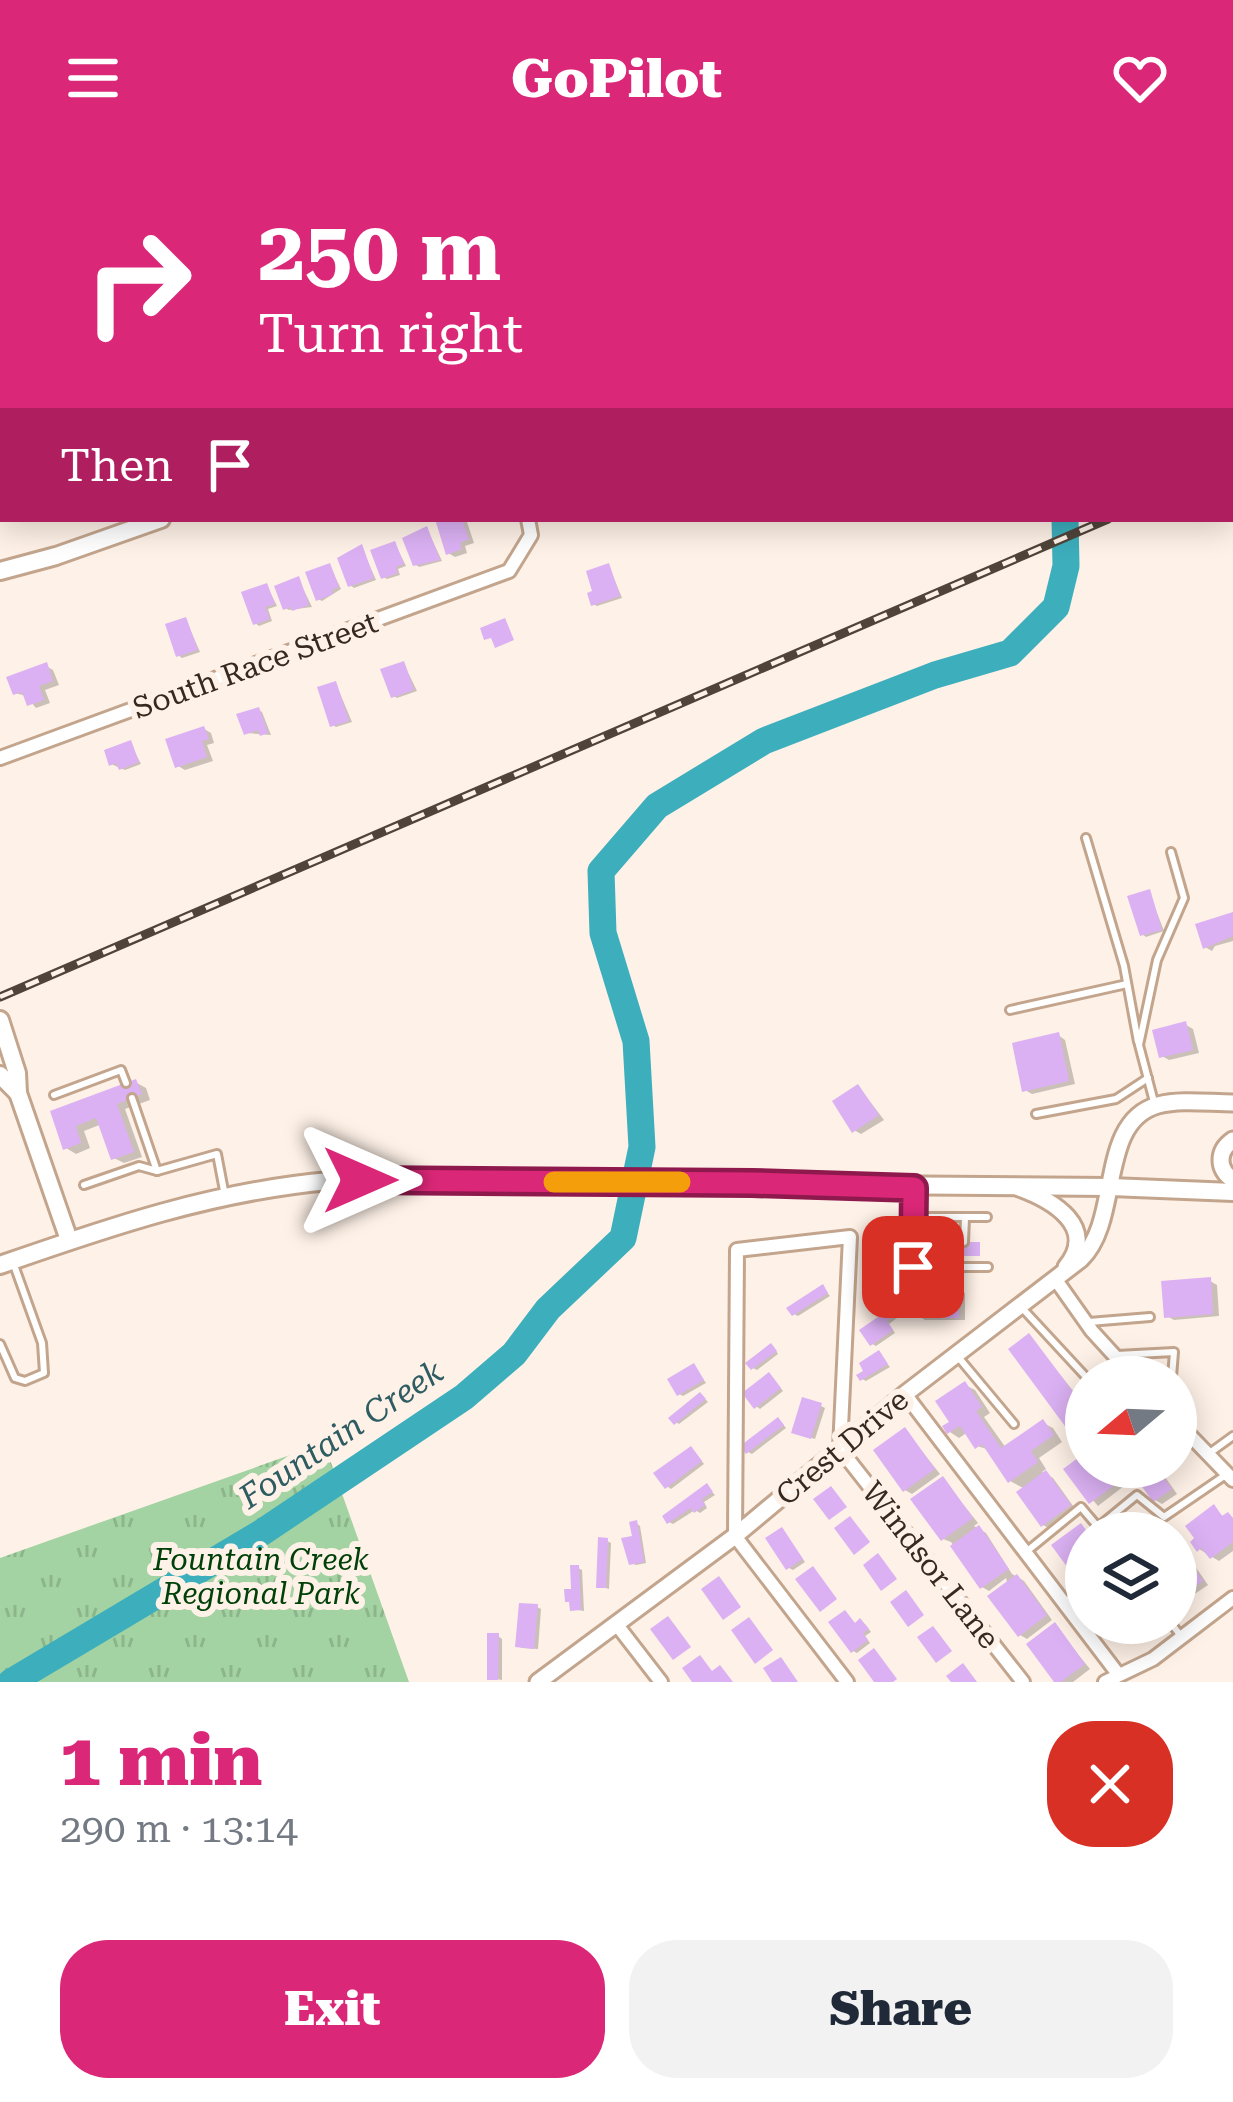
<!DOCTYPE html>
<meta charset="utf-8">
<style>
body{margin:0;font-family:"Roboto Serif",serif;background:#f2f2f3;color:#1f2937;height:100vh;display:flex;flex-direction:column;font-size:45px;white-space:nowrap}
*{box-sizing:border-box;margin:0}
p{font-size:39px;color:#747a83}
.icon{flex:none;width:66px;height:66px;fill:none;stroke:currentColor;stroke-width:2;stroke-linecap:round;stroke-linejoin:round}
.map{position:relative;height:1526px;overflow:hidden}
.sheet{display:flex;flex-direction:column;background:#fff;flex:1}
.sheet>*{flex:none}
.top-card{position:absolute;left:0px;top:0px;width:1233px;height:366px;box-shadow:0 6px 30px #0003;background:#db2777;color:#fff;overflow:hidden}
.needle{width:78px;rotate:251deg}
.buttons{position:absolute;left:1065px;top:1200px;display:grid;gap:24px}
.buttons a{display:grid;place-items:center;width:132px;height:132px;border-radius:50%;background:#fff;box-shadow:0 6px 30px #0003;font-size:60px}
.pin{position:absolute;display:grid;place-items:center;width:102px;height:102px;color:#fff;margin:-51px;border-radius:24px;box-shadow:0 6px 18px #0006}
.me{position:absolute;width:132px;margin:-66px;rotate:90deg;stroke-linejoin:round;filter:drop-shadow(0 0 9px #0008)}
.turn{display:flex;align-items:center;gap:42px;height:252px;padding:0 60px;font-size:54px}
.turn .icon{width:156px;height:156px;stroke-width:2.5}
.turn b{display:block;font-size:84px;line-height:102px}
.then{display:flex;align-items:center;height:114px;padding:0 60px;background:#0003;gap:24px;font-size:45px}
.round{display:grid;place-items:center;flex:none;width:126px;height:126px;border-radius:48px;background:#f2f2f3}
.head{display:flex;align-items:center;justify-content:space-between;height:204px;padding:0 60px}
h1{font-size:72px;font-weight:800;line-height:90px;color:#db2777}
.cta{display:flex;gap:24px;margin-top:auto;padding:24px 60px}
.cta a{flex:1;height:138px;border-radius:48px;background:#db2777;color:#fff;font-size:48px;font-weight:800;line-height:138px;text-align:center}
.cta a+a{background:#f2f2f3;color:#1f2937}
header{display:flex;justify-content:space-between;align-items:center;height:156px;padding:0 60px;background:#db2777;color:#fff;font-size:54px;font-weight:800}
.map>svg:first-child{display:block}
</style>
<header><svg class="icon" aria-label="menu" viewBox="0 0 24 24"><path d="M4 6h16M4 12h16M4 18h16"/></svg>GoPilot<svg class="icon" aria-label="heart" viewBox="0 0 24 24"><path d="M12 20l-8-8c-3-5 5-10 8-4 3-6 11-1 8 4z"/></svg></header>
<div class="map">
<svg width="1233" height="1526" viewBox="0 0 1233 1526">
<defs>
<pattern id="grass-tufts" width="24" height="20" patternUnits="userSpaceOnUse" patternTransform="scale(3)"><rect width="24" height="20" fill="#a3d3a3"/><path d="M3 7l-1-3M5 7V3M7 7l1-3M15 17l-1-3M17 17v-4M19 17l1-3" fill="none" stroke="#8db58c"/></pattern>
</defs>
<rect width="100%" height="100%" fill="#fef1e7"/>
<path fill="url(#grass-tufts)" d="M324 1287 409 1526H0V1402Z"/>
<g fill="#0003">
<path d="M730 0H762L763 3H731Z"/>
<path d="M444 363H466L474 387 465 390 467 397 455 401 448 397Z"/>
<path d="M427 373 442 405 419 411 415 408Z"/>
<path d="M395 388 406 410 398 413 400 419 387 423 383 421Z"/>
<path d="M362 392 376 424 354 432 350 429Z"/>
<path d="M330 410 341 433 322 445 318 443Z"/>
<path d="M609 410 622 442 597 450 593 448Z"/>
<path d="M299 424 312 451 289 454 285 452Z"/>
<path d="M267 430 277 450 268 453 272 465 259 470 255 467Z"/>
<path d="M186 464 200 496 182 502 178 499Z"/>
<path d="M404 508 417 535 397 542 393 540Z"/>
<path d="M46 510 53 514 59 529 45 534 50 547 36 552 26 540 15 537Z"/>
<path d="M336 528 352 566 336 571 333 569Z"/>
<path d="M258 554 262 556 271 579 246 577Z"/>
<path d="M204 573 211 577 214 587 207 589 213 605 185 614 178 610Z"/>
<path d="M130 587 141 608 125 614 111 608Z"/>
<path d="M1149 736 1164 775 1146 781 1142 778Z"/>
<path d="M1233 759V785L1215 790 1212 795 1205 791Z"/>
<path d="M1186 869 1193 873 1199 897 1169 904 1162 900Z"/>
<path d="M1058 879 1065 884 1075 928 1032 938 1025 934Z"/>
<path d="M135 926 146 932 150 944 125 953 142 1001 124 1007 114 1002 102 968 84 975 90 992 76 998 66 992 54 956Z"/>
<path d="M859 931 884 964 861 978 854 974Z"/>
<path d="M891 1109 895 1114 876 1130 873 1128Z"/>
<path d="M1210 1125 1217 1129 1219 1160 1174 1164 1167 1160Z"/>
<path d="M823 1132 830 1140 798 1160 794 1158Z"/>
<path d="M958 1133 965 1137V1164H925L918 1160Z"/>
<path d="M894 1141 900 1147 895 1150 901 1159 889 1168 895 1177 876 1190 872 1188 893 1154Z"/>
<path d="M1029 1180 1086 1251V1280L1082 1283 1075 1279Z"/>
<path d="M775 1193 778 1198 757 1214 753 1212Z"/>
<path d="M879 1198 890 1211 866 1225 862 1223Z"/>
<path d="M694 1210 706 1227 683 1240 679 1238Z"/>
<path d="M773 1222 783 1235 760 1253 756 1250Z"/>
<path d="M965 1229 975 1234 990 1257 984 1261 1006 1292 1043 1267 1053 1272 1062 1286 1039 1302 1046 1313 1042 1316 1053 1322 1076 1354 1050 1373 1043 1369 1025 1333 1010 1325 990 1294 977 1290 968 1276 959 1282 950 1276Z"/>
<path d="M704 1242 708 1246 679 1268 676 1266Z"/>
<path d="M821 1250 825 1252 815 1283 798 1278Z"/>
<path d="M782 1267 786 1272 752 1298 748 1296Z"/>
<path d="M905 1274 940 1318 912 1338 905 1334Z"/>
<path d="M695 1296 704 1308 671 1333 667 1330Z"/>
<path d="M1086 1300V1311H1110L1124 1330 1098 1350 1067 1314Z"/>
<path d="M1131 1311H1158L1177 1338 1162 1348 1155 1344Z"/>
<path d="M943 1323 978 1367 974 1370 986 1377 1012 1418 1024 1425 1052 1464 1027 1483 1020 1479 1006 1422 989 1435 982 1431 951 1386 943 1383Z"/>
<path d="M707 1331 715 1339 704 1346 707 1352 700 1357 695 1354 673 1368 669 1366Z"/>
<path d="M1214 1352 1225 1362H1233V1395L1219 1405 1199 1393V1383Z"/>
<path d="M636 1367 640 1370 646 1407 636 1409 631 1407Z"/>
<path d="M782 1374 805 1406 793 1414 789 1412Z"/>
<path d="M607 1385 611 1387 609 1433 599 1430Z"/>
<path d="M1176 1396 1188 1400 1208 1429 1177 1450Z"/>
<path d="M578 1412 582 1414 584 1455 572 1453Z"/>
<path d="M537 1451 541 1453 538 1493 522 1492 518 1490Z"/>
<path d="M1111 1467H1158L1130 1488Z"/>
<path d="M865 1468 871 1476 865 1480 870 1487 857 1497 853 1495 856 1469Z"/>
<path d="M1055 1470 1090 1513 1073 1526H1057Z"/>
<path d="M498 1480 502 1483V1524L490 1522Z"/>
</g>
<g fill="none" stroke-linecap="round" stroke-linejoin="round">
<g stroke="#3caebc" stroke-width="4.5">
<path d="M249 0 253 3"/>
<path d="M330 3 331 0"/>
</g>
<g stroke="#3caebc" stroke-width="27">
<path d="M1025 0 1026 3"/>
<path d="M11 1526 261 1377 464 1241 514 1198 548 1153 623 1082 642 991 636 885 603 777 601 715 657 650 764 585 935 519 1010 497 1056 451 1066 410 1065 363"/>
</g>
</g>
<g fill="#dbb1f3">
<path d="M435 363H462L469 383 460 387 462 393 446 399Z"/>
<path d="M427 370 440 404 413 410 402 382Z"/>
<path d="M395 385 404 408 396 411 398 417 381 423 370 394Z"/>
<path d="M362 388 374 422 348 431 337 402Z"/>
<path d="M330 407 339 431 332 434 333 438 316 445 305 416Z"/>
<path d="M609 407 620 440 591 450 587 437 592 435 586 415Z"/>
<path d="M299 420 309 449 292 455 291 451 283 454 274 430Z"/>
<path d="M267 427 275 448 265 451 270 463 253 469 241 436Z"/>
<path d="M186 461 198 494 176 501 165 468Z"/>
<path d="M505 462 514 484 495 492 491 482 484 484 480 472Z"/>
<path d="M404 505 414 534 391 542 380 513Z"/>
<path d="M47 506 53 525 39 530 44 544 27 550 22 536 13 539 6 521Z"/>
<path d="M336 525 349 565 330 571 317 531Z"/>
<path d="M259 551 268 577 260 580 258 574 244 579 236 558Z"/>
<path d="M204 570 209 583 202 585 207 601 175 612 165 583Z"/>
<path d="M131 584 139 606 119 614 116 607 109 610 104 594Z"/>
<path d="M1150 733 1162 774 1140 780 1127 740Z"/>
<path d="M1233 756V780L1203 793 1195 768Z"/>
<path d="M1186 865 1193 894 1159 902 1152 874Z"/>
<path d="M1059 876 1069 925 1022 936 1012 887Z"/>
<path d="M136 923 142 938 117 948 134 996 111 1004 96 962 76 970 81 987 63 994 50 955Z"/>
<path d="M858 928 879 959 852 977 832 945Z"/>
<rect x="916" y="1086" width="64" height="14"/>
<path d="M887 1103 893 1111 871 1130 864 1123Z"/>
<path d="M1211 1121 1213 1158 1164 1162 1161 1125Z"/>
<path d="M823 1128 828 1137 792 1160 786 1152Z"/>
<path d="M915 1130H958L959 1162H915Z"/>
<path d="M894 1138 898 1144 894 1148 899 1156 887 1165 893 1174 870 1190 859 1174 888 1154 883 1146Z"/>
<path d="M1029 1177 1086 1253V1272L1073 1281 1008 1193Z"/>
<path d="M771 1187 777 1195 751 1214 745 1207Z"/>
<path d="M879 1194 888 1208 860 1225 856 1219 863 1215 859 1207Z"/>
<path d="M694 1207 704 1224 677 1240 667 1223Z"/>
<path d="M769 1216 781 1232 754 1253 742 1237Z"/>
<path d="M965 1225 982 1251 976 1255 1001 1292 1043 1263 1054 1279 1031 1295 1038 1306 1008 1327 982 1288 975 1293 960 1270 947 1278 942 1270 949 1266 935 1245Z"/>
<path d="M700 1236 706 1243 674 1269 668 1262Z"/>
<path d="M802 1241 822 1247 811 1283 791 1277Z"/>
<path d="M778 1261 784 1269 746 1298 740 1290Z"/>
<path d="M905 1271 935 1313 903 1336 873 1294Z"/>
<path d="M691 1290 702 1305 665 1333 653 1317Z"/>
<path d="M1086 1296V1311H1108L1119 1326 1089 1348 1063 1313Z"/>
<path d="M1128 1311H1156L1172 1333 1153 1346Z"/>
<path d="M1046 1314 1071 1349 1041 1371 1016 1336Z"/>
<path d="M943 1320 973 1362 941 1385 910 1343Z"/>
<path d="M707 1327 713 1336 702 1343 705 1349 694 1357 691 1352 667 1368 662 1360Z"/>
<path d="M831 1330 847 1351 829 1364 813 1343Z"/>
<path d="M1214 1348 1222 1360 1228 1356 1233 1362V1386L1210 1403 1201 1392 1197 1396 1190 1386 1194 1382 1185 1370Z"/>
<path d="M1146 1358 1161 1377H1120Z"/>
<path d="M850 1360 870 1386 854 1399 834 1372Z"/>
<path d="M637 1364 644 1406 629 1409 621 1382 632 1380 629 1366Z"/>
<path d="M1081 1367 1088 1377 1086 1416 1076 1423 1051 1389Z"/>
<path d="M979 1369 1009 1413 980 1433 950 1390Z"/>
<path d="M782 1371 803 1403 786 1414 765 1382Z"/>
<path d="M598 1381 608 1382 606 1432H596Z"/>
<path d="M1181 1393 1203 1425 1176 1443V1397Z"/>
<path d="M878 1397 897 1423 881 1435 863 1409Z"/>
<path d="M570 1409H579L581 1454 570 1455 569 1446H565L564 1433H571Z"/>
<path d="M813 1410 837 1443 820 1456 795 1423Z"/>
<path d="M1017 1418 1047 1459 1018 1481 987 1440Z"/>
<path d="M719 1420 741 1451 723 1464 701 1433Z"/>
<path d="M906 1434 924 1459 908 1471 890 1446Z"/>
<path d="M519 1447 538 1448 534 1493 515 1491Z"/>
<path d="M845 1454 855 1467 860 1462 869 1473 863 1477 868 1484 851 1497 828 1466Z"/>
<path d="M668 1460 691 1491 673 1504 650 1473Z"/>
<path d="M749 1461 773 1494 755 1508 731 1474Z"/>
<path d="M1055 1466 1085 1508 1061 1526H1054L1026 1488Z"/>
<path d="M1107 1467H1146L1121 1486Z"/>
<path d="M933 1470 952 1495 936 1507 917 1481Z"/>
<path d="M487 1477H499L498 1524H487Z"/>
<path d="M874 1492 897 1523 893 1526H874L858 1504Z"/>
<path d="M700 1499 712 1515 720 1509 733 1526H692L682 1512Z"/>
<path d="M781 1501 798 1526H772L763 1512Z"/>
<path d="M963 1507 977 1526H951L946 1520Z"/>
</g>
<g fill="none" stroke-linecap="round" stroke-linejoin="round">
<defs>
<g id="service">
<path d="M1086 682 1124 810 1138 886"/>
<path d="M1010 854 1127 828"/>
<path d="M54 939 121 914 126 927"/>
<path d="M132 942 157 1015"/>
<path d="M1154 946 1139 889 1157 804 1184 742 1171 696"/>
<path d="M1036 958 1116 943 1148 922"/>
<path d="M84 1029 139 1010 157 1015 217 998 225 1040"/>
<path d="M914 1032 913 1111H988"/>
<path d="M913 1061H987"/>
<path d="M931 1086V1062"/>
<path d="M949 1086V1061"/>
<path d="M964 1086 965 1062"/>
<path d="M1023 1153 1086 1221"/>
<path d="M1089 1166 1150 1161"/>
<path d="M0 1188 15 1222 25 1225 44 1217 42 1187 14 1109"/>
<path d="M1117 1199 1174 1196 1172 1221"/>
<path d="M959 1202 1014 1268"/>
<path d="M1211 1296 1233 1280"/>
<path d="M1026 1396 1081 1351 1098 1371 1137 1339 1164 1361 1227 1318"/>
<path d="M1064 1447 1086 1429"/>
<path d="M1171 1467 1180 1479"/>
</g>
<g id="minor">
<path d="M0 602 509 415 531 379 528 363"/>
<path d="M1056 1124 1092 1175 1134 1221"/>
<path d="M905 1238 1118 1518"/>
<path d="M1176 1265 1233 1324"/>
<path d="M617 1469 661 1526"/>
<path d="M847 1526 735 1380 737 1094 850 1081 840 1293 1023 1526"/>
<path d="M1105 1526 1153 1503 1233 1442"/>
</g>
<g id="tertiary">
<path d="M1233 984C1217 995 1217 1013 1233 1024"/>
<path d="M1019 1032C1052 1044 1099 1071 1066 1111"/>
<path d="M538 1526 735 1380 905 1238 1081 1103C1122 1063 1097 966 1158 949 1181 943 1209 947 1233 947"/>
</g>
<g id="secondary">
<path d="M574 3V0"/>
<path d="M0 415 56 400 161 363"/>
<path d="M0 864 17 917 18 937 69 1084"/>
<path d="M0 919 18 937"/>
<path d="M0 1109C109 1071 214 1035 330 1025L1111 1031 1233 1036"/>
</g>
</defs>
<use href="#service" stroke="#c3a58d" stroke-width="12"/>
<use href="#minor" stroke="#c3a58d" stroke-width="18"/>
<use href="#tertiary" stroke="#c3a58d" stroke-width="21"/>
<use href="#secondary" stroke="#c3a58d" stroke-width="22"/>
<g stroke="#90847b" stroke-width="3" stroke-dasharray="6 6" stroke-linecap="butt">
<path d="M7 3 8 0"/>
<path d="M0 23 3 15"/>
<path d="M0 162H3"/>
</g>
<use href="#service" stroke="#fff" stroke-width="6"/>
<use href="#minor" stroke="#fff" stroke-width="12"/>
<use href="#tertiary" stroke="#fff" stroke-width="15"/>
<use href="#secondary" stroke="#fff" stroke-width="16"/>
<defs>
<g id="rail">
<path d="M1230 310 1233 308"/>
<path d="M0 841 1108 363"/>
</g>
</defs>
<use href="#rail" stroke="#50443a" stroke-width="9"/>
<use href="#rail" stroke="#fef1e7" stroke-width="4.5" stroke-dasharray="14" stroke-linecap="butt"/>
</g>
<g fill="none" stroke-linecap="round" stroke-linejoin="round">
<defs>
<path id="route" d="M360 1024 752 1027 914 1032 913 1111"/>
</defs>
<use href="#route" stroke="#8e194d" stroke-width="30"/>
<use href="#route" stroke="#db2777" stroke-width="21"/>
<path stroke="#f59e0b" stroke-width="21" d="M554 1026H680"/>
</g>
<g text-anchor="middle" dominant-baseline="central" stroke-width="12" stroke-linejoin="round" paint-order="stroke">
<g font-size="30" fill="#352920" stroke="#fef1e7">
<text transform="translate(255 509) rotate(-20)">South Race Street</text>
<text transform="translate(842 1291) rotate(-40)">Crest Drive</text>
<text transform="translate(931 1409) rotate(52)">Windsor Lane</text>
</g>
<g font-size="30" font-style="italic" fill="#004109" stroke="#fef1e7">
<text x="261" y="1403">Fountain Creek<tspan x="261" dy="34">Regional Park</tspan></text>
</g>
<g font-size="33" font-style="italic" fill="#2d5c62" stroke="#fef1e7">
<text transform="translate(341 1278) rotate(-34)">Fountain Creek</text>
</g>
</g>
</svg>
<div class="buttons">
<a><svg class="needle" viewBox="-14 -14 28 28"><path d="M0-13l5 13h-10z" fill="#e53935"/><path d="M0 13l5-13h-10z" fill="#747a83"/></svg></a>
<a><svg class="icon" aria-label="layers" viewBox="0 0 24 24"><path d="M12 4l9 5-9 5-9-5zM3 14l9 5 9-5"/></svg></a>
</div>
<div class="pin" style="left:913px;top:1111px;background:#d93025"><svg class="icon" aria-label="arrive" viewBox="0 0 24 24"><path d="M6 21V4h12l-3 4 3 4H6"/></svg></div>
<svg class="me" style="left:360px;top:1024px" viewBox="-20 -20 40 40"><path d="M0-17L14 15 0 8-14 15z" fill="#db2777" stroke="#fff" stroke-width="4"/></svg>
<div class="top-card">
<div class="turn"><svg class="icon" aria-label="right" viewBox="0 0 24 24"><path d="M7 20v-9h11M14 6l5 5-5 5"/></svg><div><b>250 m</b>Turn right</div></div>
<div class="then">Then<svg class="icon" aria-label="arrive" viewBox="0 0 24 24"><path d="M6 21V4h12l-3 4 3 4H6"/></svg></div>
</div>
</div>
<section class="sheet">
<div class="head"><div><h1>1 min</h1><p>290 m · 13:14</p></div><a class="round" style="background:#d93025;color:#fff"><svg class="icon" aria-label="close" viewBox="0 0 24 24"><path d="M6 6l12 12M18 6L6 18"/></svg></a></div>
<div class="cta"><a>Exit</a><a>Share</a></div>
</section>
